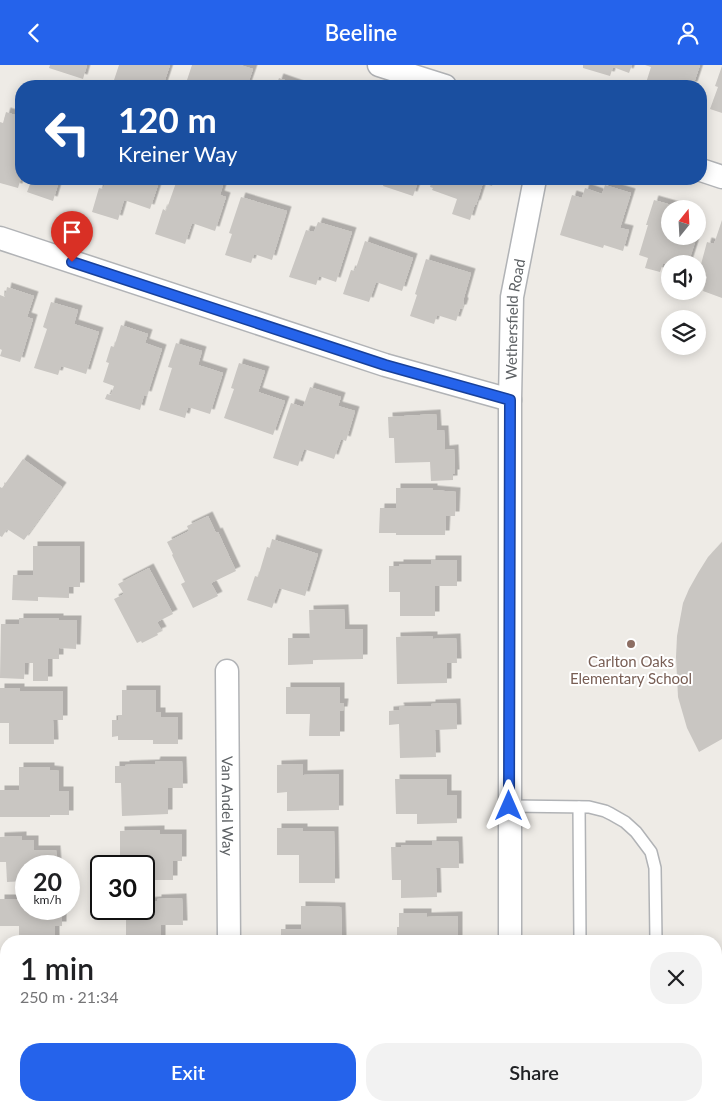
<!DOCTYPE html>
<meta charset="utf-8">
<style>
body{margin:0;font-family:Lato,sans-serif;background:#f2f2f2;color:#202124;height:100vh;display:flex;flex-direction:column;font-size:19px;white-space:nowrap}
*{box-sizing:border-box;margin:0}
p{font-size:16px;color:#757577}
.icon{flex:none;width:28px;height:28px;fill:none;stroke:currentColor;stroke-width:2;stroke-linecap:round;stroke-linejoin:round}
.map{position:relative;flex:1;overflow:hidden}
.sheet{position:absolute;left:0px;top:870px;width:722px;height:176px;display:flex;flex-direction:column;background:#fff;border-radius:20px 20px 0 0;box-shadow:0 2px 12px #0003}
.sheet>*{flex:none}
.guide{position:absolute;left:15px;top:15px;width:692px;height:105px;border-radius:20px;box-shadow:0 2px 12px #0003;background:#1a4fa0;color:#fff;overflow:hidden}
.needle{width:32px;rotate:18deg}
.fabs{position:absolute;left:661px;top:135px;display:grid;gap:10px}
.fabs a{display:grid;place-items:center;width:45px;height:45px;border-radius:50%;background:#fff;box-shadow:0 2px 12px #0003;font-size:25px}
.speed{position:absolute;left:15px;top:790px;display:flex;gap:10px;font-size:25px;font-weight:700;text-align:center}
.speed>*{display:grid;place-content:center;width:65px;height:65px;border-radius:50%;background:#fff;box-shadow:0 2px 12px #0003;line-height:1}
.speed small{font-size:12px;font-weight:400}
.speed .limit{border:2px solid #111;border-radius:8px;background:#fff;color:#111}
.pin{position:absolute;display:grid;place-items:center;width:42px;height:42px;color:#fff;margin:-51px -21px;border-radius:50% 50% 50% 0;rotate:-45deg;box-shadow:0 0 5px #0007}
.pin .icon{rotate:45deg}
.me{position:absolute;width:55px;margin:-28px;rotate:0deg;stroke-linejoin:round;filter:drop-shadow(0 0 4px #0008)}
.turn{display:flex;align-items:center;gap:18px;height:105px;padding:0 20px;font-size:22px}
.turn .icon{width:65px;height:65px;stroke-width:2.5}
.turn b{display:block;font-size:35px;line-height:42px}
.round{display:grid;place-items:center;flex:none;width:52px;height:52px;border-radius:20px;background:#f2f2f2}
.summary{display:flex;align-items:center;justify-content:space-between;height:85px;padding:0 20px}
h1{font-size:30px;font-weight:600;line-height:38px}
.primary-button{display:flex;gap:10px;margin-top:auto;padding:10px 20px}
.primary-button a{flex:1;height:58px;border-radius:20px;background:#2563eb;color:#fff;font-size:20px;font-weight:600;line-height:58px;text-align:center}
.primary-button a+a{background:#f2f2f2;color:#202124}
header{display:flex;justify-content:space-between;align-items:center;height:65px;padding:0 20px;background:#2563eb;color:#fff;font-size:22px;font-weight:600}
.map>svg:first-child{display:block}
</style>
<header><svg class="icon" aria-label="back" viewBox="0 0 24 24"><path d="M15 5l-7 7 7 7"/></svg>Beeline<svg class="icon" aria-label="person" viewBox="0 0 24 24"><circle cx="12" cy="8" r="4"/><path d="M4 21q1-7 8-7t8 7"/></svg></header>
<div class="map">
<svg width="722" height="1046" viewBox="0 0 722 1046">
<defs>
<filter id="shadow"><feDropShadow dx="4.5" dy="-4.5" stdDeviation="0" flood-color="#0004"/></filter>
</defs>
<rect width="100%" height="100%" fill="#eeebe6"/>
<g fill="#c9c6c2" filter="url(#shadow)">
<path d="M50 0H87L83 14 49 3Z"/>
<path d="M119 0H170L163 21H112Z"/>
<path d="M192 0H240L253 4 247 21H185Z"/>
<path d="M583 0H632L629 8 613 2 610 11 583 3Z"/>
<path d="M645 0H700L693 21H645L651 2Z"/>
<path d="M722 1V48L710 44 718 22 715 21Z"/>
<path d="M279 13 302 21H276Z"/>
<path d="M6 47 21 52V113L18 123 0 118V57L3 58Z"/>
<path d="M32 114H84L82 120 68 116 67 119 59 116 53 136 27 127Z"/>
<path d="M107 114H160L150 144 124 135 118 155 92 147 99 123 103 124Z"/>
<path d="M189 114H205L223 120 220 130 226 132 215 166 192 158 185 179 155 169 163 144 166 146 177 115 187 119Z"/>
<path d="M385 114H419L413 131 383 121Z"/>
<path d="M432 114H494L492 121 483 118 476 140 475 139 470 155 452 149 457 134 432 125 433 123 430 122Z"/>
<path d="M605 120 631 128 620 163 629 165 623 186 604 180 603 183 560 170 572 130 582 133 585 123 602 129Z"/>
<path d="M241 132 287 146 272 195 254 189 251 198 225 190 232 169 229 168Z"/>
<path d="M654 135 682 143 670 144V171H697L688 199H670V200L663 198 660 207 645 203 648 193 639 190 648 160H646Z"/>
<path d="M722 155V233L703 226 707 212 704 209 700 203 707 177 714 179Z"/>
<path d="M318 157 352 167 336 217 319 211 316 220 289 212 306 165 314 167Z"/>
<path d="M365 176 413 193 402 226 376 217 369 237 343 229 351 205 355 206Z"/>
<path d="M426 194 471 208 463 236 464 238 462 244H460L456 256 437 250 434 259 410 251 417 230 415 229Z"/>
<path d="M7 222 34 231 27 252 33 254 20 297 0 291 2 285 0 284V230L5 232Z"/>
<path d="M51 237 78 245 74 259 99 267 86 309 61 301 58 310 34 303 47 264 43 262Z"/>
<path d="M121 260 148 269 145 278 162 284 147 331 144 330 140 345 105 334 107 329 111 330 114 321 103 317 109 298 106 297 111 281 114 282Z"/>
<path d="M176 278 202 286 198 300 223 308 210 349 188 342 185 353 159 345 172 303 168 302Z"/>
<path d="M239 298 265 306 258 327 285 336 273 370 224 353 234 324 231 323Z"/>
<path d="M310 322 341 332 338 341 355 346 346 376 341 374 334 394 304 384 298 401 273 393 291 338 303 342Z"/>
<path d="M436 349 437 365H444L445 385 454 384 455 409H453V415L431 416 430 397 395 398 394 373H389L388 352Z"/>
<path d="M23 394 62 422 24 475 7 464 2 472 0 471V422L2 423Z"/>
<path d="M396 423H433V425L456 427 455 451H446L445 470H396V468H379L380 443H396Z"/>
<path d="M208 451 216 468 218 467 236 506 211 518 218 531 193 543 181 519 185 517 172 490 173 489 167 477 189 466 187 461Z"/>
<path d="M272 474 318 489 305 531 279 523 272 543 247 535 255 511 258 512 267 482 270 483Z"/>
<path d="M722 477V674L699 687 687 663 678 632 676 592 677 571 683 538 689 524 698 508 708 492Z"/>
<path d="M33 481H80V522H69V533L38 532V536L12 535 13 510H33Z"/>
<path d="M431 495H457V521H435V551H400V527H389V501H399V499H431Z"/>
<path d="M149 503 173 549 157 557 162 566 157 568 158 570 142 578 141 576 137 578 114 534 124 529 118 519Z"/>
<path d="M344 544 345 564H363V594L313 595V599L288 600V573H310L309 545Z"/>
<path d="M19 553H59V555H77L76 584 59 583V594H48V616H33V598H25L24 614 0 613 1 559H19Z"/>
<path d="M424 571H433V574L456 573 457 598H447V618L397 619 396 572Z"/>
<path d="M286 622H340V638H344L343 646H340V671H309L310 649H286Z"/>
<path d="M0 623H20V626H63V655H53L54 679H9V658H0Z"/>
<path d="M122 625H156V647H161V652H178V679H153V675H118V671L112 672V655H118V650H122Z"/>
<path d="M456 638 457 664 435 665 436 692 400 693 399 659 389 660V646L400 645 399 642 431 641V639Z"/>
<path d="M156 696H182L183 723H168V749L122 751 121 718H115V701H125V700L155 699Z"/>
<path d="M303 699V710L339 709V745L287 746V727L277 728V700Z"/>
<path d="M19 702H50V705L59 706V726H69V750H50V752H0V725H19Z"/>
<path d="M395 714H447V730H457V758L417 759V749H396Z"/>
<path d="M277 763H303V766H334L335 818H299V790H277Z"/>
<path d="M160 765V769H182V796H173V815H144V801H120V766Z"/>
<path d="M22 771V775H34V785H56L57 801H26V816L7 817 6 797H0V772Z"/>
<path d="M432 776H458L459 803H436L437 832 401 833V815H392L391 782H401V780H432Z"/>
<path d="M182 833 183 860H161V876H126V844H144V837L157 836V834Z"/>
<path d="M0 834H24L23 837H26V844H55V849H62V861H55V876H19V861H0Z"/>
<path d="M301 841 341 842 342 876H281V864H301Z"/>
<path d="M399 848H427V852L458 851V876H397V862H399Z"/>
<path d="M0 907H6V943H1L2 934H0Z"/>
<rect x="0" y="986" width="6" height="23"/>
</g>
<g fill="none" stroke-linecap="round" stroke-linejoin="round">
<defs>
<g id="lane">
<path d="M509 741 589 742 605 746 611 749 625 757 636 767 651 787 655 803 656 876"/>
<path d="M579 742 580 876"/>
<path d="M716 952 722 948"/>
<path d="M586 1046 595 1040"/>
</g>
<g id="street">
<path d="M379 0 445 21"/>
<path d="M701 105 722 112"/>
<path d="M0 173 385 300 510 335"/>
<path id="s1" d="M227 606 229 876"/>
<path id="s2" d="M510 876V335L512 232 535 114"/>
<path d="M230 1040V1046"/>
<path d="M510 1040V1046"/>
</g>
</defs>
<use href="#lane" stroke="#b1b3b6" stroke-width="14"/>
<use href="#street" stroke="#b1b3b6" stroke-width="25"/>
<use href="#lane" stroke="#fff" stroke-width="11"/>
<use href="#street" stroke="#fff" stroke-width="22"/>
</g>
<g fill="none" stroke-linecap="round" stroke-linejoin="round">
<defs>
<path id="route" d="M72 197 385 300 510 335 509 741"/>
</defs>
<use href="#route" stroke="#184099" stroke-width="12"/>
<use href="#route" stroke="#2563eb" stroke-width="9"/>
</g>
<circle fill="#8d6e63" stroke="#fff" stroke-width="2" cx="631" cy="579" r="5"/>
<g text-anchor="middle" dominant-baseline="central" stroke-width="4" stroke-linejoin="round" paint-order="stroke">
<g font-size="15" fill="#5d6164" stroke="#fff">
<text stroke="none"><textPath href="#s2" startOffset="622">Wethersfield Road</textPath></text>
<text stroke="none"><textPath href="#s1" startOffset="135">Van Andel Way</textPath></text>
</g>
<g font-size="15" fill="#785e54" stroke="#fff">
<text x="631" y="596">Carlton Oaks<tspan x="631" dy="17">Elementary School</tspan></text>
</g>
</g>
</svg>
<div class="fabs">
<a><svg class="needle" viewBox="-14 -14 28 28"><path d="M0-13l5 13h-10z" fill="#e53935"/><path d="M0 13l5-13h-10z" fill="#757577"/></svg></a>
<a><svg class="icon" aria-label="sound" viewBox="0 0 24 24"><path d="M4 9h4l5-4v14l-5-4H4zM17 9q2 3 0 6"/></svg></a>
<a><svg class="icon" aria-label="layers" viewBox="0 0 24 24"><path d="M12 4l9 5-9 5-9-5zM3 14l9 5 9-5"/></svg></a>
</div>
<div class="speed"><div>20<small>km/h</small></div><div class="limit">30</div></div>
<div class="pin" style="left:72px;top:197px;background:#d93025"><svg class="icon" aria-label="arrive" viewBox="0 0 24 24"><path d="M6 21V4h12l-3 4 3 4H6"/></svg></div>
<svg class="me" style="left:509px;top:741px" viewBox="-20 -20 40 40"><path d="M0-17L14 15 0 8-14 15z" fill="#2563eb" stroke="#fff" stroke-width="4"/></svg>
<div class="guide">
<div class="turn"><svg class="icon" aria-label="left" viewBox="0 0 24 24"><path d="M17 20v-9H6M10 6l-5 5 5 5"/></svg><div><b>120 m</b>Kreiner Way</div></div>
</div>
<section class="sheet">
<div class="summary"><div><h1>1 min</h1><p>250 m · 21:34</p></div><a class="round"><svg class="icon" aria-label="close" viewBox="0 0 24 24"><path d="M6 6l12 12M18 6L6 18"/></svg></a></div>
<div class="primary-button"><a>Exit</a><a>Share</a></div>
</section>
</div>
